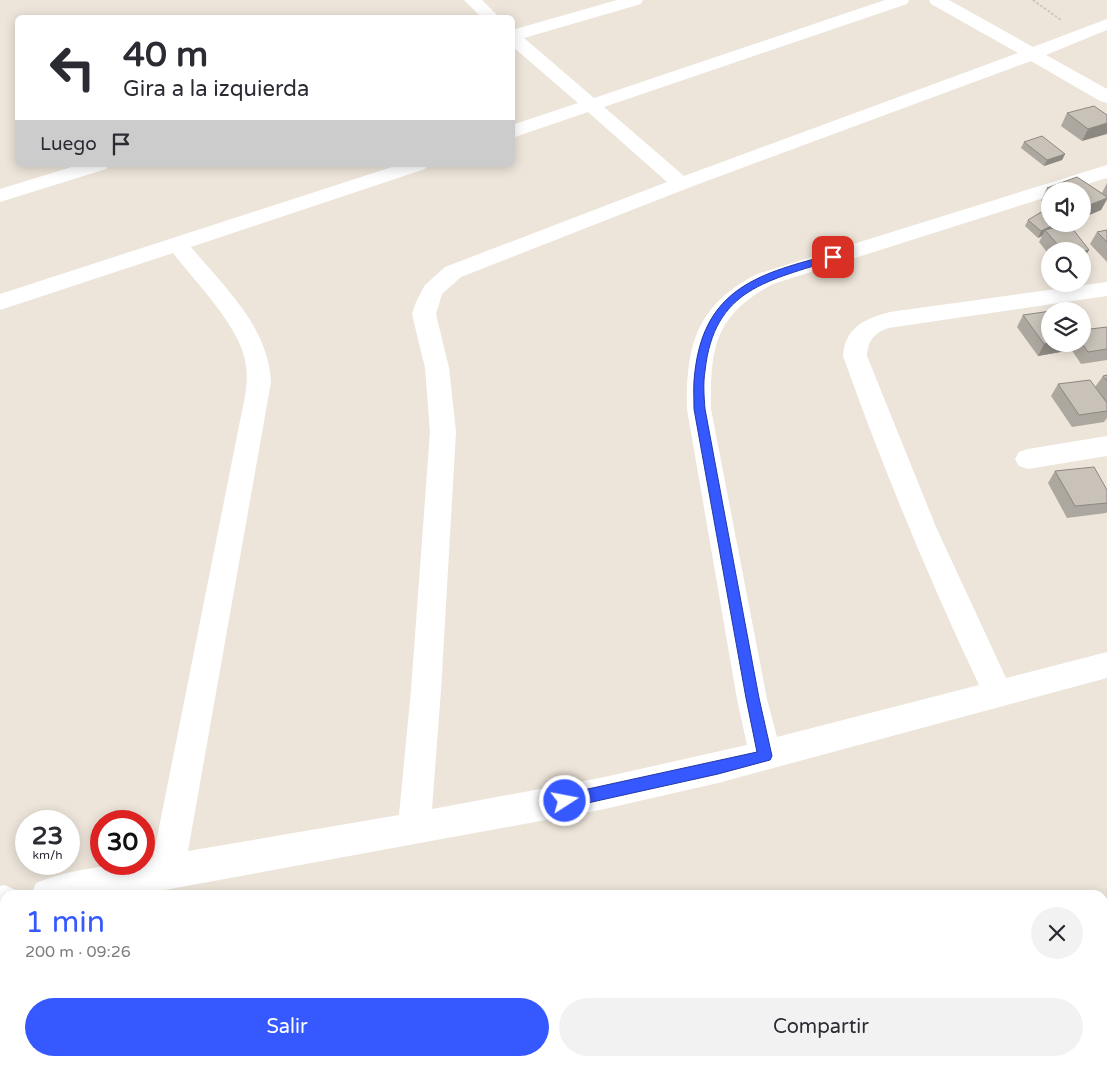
<!DOCTYPE html>
<html lang="es">
<meta charset="utf-8">
<style>
body{margin:0;font-family:"Varela Round",sans-serif;background:#f2f2f3;color:#2b2b33;height:100vh;display:flex;flex-direction:column;font-size:19px;white-space:nowrap}
*{box-sizing:border-box;margin:0}
p{font-size:16px;color:#7c7c81}
.icon{flex:none;width:28px;height:28px;fill:none;stroke:currentColor;stroke-width:2;stroke-linecap:round;stroke-linejoin:round}
.map{position:relative;flex:1;overflow:hidden}
.drawer{position:absolute;left:0px;top:890px;width:1108px;height:176px;display:flex;flex-direction:column;background:#fff;border-radius:15px 15px 0 0;box-shadow:0 2px 12px #0003}
.drawer>*{flex:none}
.hud{position:absolute;left:15px;top:15px;width:500px;height:152px;border-radius:8px;box-shadow:0 2px 12px #0003;background:#fff;color:#2b2b33;overflow:hidden}
.controls{position:absolute;left:1041px;top:182px;display:grid;gap:10px}
.controls a{display:grid;place-items:center;width:50px;height:50px;border-radius:50%;background:#fff;box-shadow:0 2px 12px #0003;font-size:25px}
.speed{position:absolute;left:15px;top:810px;display:flex;gap:10px;font-size:25px;font-weight:700;text-align:center}
.speed>*{display:grid;place-content:center;width:65px;height:65px;border-radius:50%;background:#fff;box-shadow:0 2px 12px #0003;line-height:1}
.speed small{font-size:12px;font-weight:400}
.speed .limit{border:8px solid #d22;background:#fff;color:#111}
.pin{position:absolute;display:grid;place-items:center;width:42px;height:42px;color:#fff;margin:-21px;border-radius:10px;box-shadow:0 2px 8px #0006}
.me{position:absolute;width:55px;margin:-28px;rotate:79deg;stroke-linejoin:round;filter:drop-shadow(0 0 4px #0008)}
.turn{display:flex;align-items:center;gap:18px;height:105px;padding:0 25px;font-size:22px}
.turn .icon{width:65px;height:65px;stroke-width:2.5}
.turn b{display:block;font-size:35px;line-height:42px}
.then{display:flex;align-items:center;height:48px;padding:0 25px;background:#0003;gap:10px;font-size:19px}
.round{display:grid;place-items:center;flex:none;width:52px;height:52px;border-radius:26px;background:#f2f2f3}
.overview{display:flex;align-items:center;justify-content:space-between;height:85px;padding:0 25px}
h1{font-size:30px;font-weight:600;line-height:38px;color:#3558ff}
.action{display:flex;gap:10px;margin-top:auto;padding:10px 25px}
.action a{flex:1;height:58px;border-radius:30px;background:#3558ff;color:#fff;font-size:20px;font-weight:600;line-height:58px;text-align:center}
.action a+a{background:#f2f2f3;color:#2b2b33}
.map>svg:first-child{display:block}
</style>
<div class="map">
<svg width="1107" height="1066" viewBox="0 0 1107 1066">
<rect width="100%" height="100%" fill="#ede5da"/>
<g fill="none" stroke-linecap="round" stroke-linejoin="round">
<path stroke="#c7c7c7" stroke-width="2" stroke-dasharray="2.5 2" stroke-linecap="butt" d="M1033 0 1061 20"/>
<g fill="#fff" fill-rule="evenodd">
<path d="M464 0H482L500 18H482Z"/>
<path d="M617 0H643L641 4 524 38 594 98 885 0H909L907 4 604 107 684 176 1018 53 931 4 929 0H949L1033 47 1107 19V30L1046 55 1107 89V103L1100 101 1031 61 688 188 461 277 442 294 436 314 449 368 456 432 441 690 432 809 600 778 747 745 737 699 687 409C686 344 697 305 757 274L1107 165V178L1064 191H1050V196L773 284C715 315 710 347 711 409L767 699 777 737 979 685C928 577 883 468 843 356 845 328 865 318 890 312L1107 282V296L888 328C873 334 868 341 867 356L936 527 1006 678 1107 652V678L718 783 600 810 137 895H31L36 883C67 870 110 864 144 864V859L153 858 239 426C243 406 249 385 246 365 241 327 196 283 173 253L0 310V294L398 165H428L425 169 191 247C225 288 268 326 271 382L188 851 399 815 411 690 430 432 425 368 412 314 416 302 425 285 445 267 667 182 588 112 512 138V125L578 103 512 46V30Z"/>
<path d="M78 165H109L106 169 0 202V189Z"/>
<path d="M1107 436V456L1028 469 1019 466 1015 459 1019 452 1028 449Z"/>
<path d="M5 885 17 891 19 895H5V921L0 922V886Z"/>
<path d="M1107 905V941L1102 942V906Z"/>
<path d="M664 1061H705L703 1066H662Z"/>
</g>
</g>
<g fill="#aca79f">
<path d="M1067 113 1107 115 1082 141 1061 126Z"/>
<path d="M1024 142 1065 154 1062 160 1044 166 1021 148Z"/>
<path d="M1077 177 1102 193 1107 183V200L1101 210 1082 218V191H1050V207L1041 201 1047 188Z"/>
<path d="M1028 220 1057 224 1055 227 1089 250 1082 261V251H1050V256L1039 242 1042 236 1038 238 1025 226Z"/>
<path d="M1107 230V262L1090 244 1097 232Z"/>
<path d="M1023 315 1050 344H1082L1107 327V360L1081 364 1069 346 1066 351 1038 356 1017 327Z"/>
<path d="M1107 375V418L1104 422 1072 427 1051 396 1058 384 1095 387 1103 376Z"/>
<path d="M1055 471 1107 490V512L1106 513 1067 518 1048 483Z"/>
</g>
<g fill="#8c8882">
<path d="M1107 123V134L1082 141 1088 129Z"/>
<path d="M1065 154 1062 160 1044 166 1047 160Z"/>
<path d="M1107 198 1101 210 1082 218V208Z"/>
<path d="M1057 224 1054 230H1045L1042 236 1038 238 1041 231Z"/>
<path d="M1089 250 1082 261V251Z"/>
<path d="M1050 343V344H1070L1066 351 1038 356 1044 344Z"/>
</g>
<g fill="#c8c2b9" stroke="#8c8882">
<path d="M1094 106 1107 115V123L1088 129 1067 113Z"/>
<path d="M1042 136 1065 154 1047 160 1024 142Z"/>
<path d="M1077 177 1107 197V198L1082 208V191H1051L1047 188Z"/>
<path d="M1043 211 1050 217V224H1056L1041 231 1028 220Z"/>
<path d="M1069 224 1089 250 1082 251H1063L1045 230Z"/>
<path d="M1107 230V242L1097 232Z"/>
<path d="M1050 311V343L1044 344 1023 315 1051 311Z"/>
<path d="M1107 327V349L1088 352 1082 343V330Z"/>
<path d="M1107 375V381L1103 376Z"/>
<path d="M1090 380 1107 403V411L1079 415 1058 384Z"/>
<path d="M1094 467 1107 490V503L1075 506 1055 471Z"/>
</g>
<path fill="#3558ff" stroke="#2239a6" d="M833 254 836 255V259C768 281 714 288 705 371 703 383 704 397 705 409L759 698 772 756 770 760 718 774 565 808 560 806 558 801 560 796 565 794 757 752 746 698 694 409C694 397 693 383 695 371 705 287 761 273 833 254Z"/>
</svg>
<div class="controls">
<a><svg class="icon" aria-label="sound" viewBox="0 0 24 24"><path d="M4 9h4l5-4v14l-5-4H4zM17 9q2 3 0 6"/></svg></a>
<a><svg class="icon" aria-label="search" viewBox="0 0 24 24"><circle cx="10" cy="10" r="6"/><path d="M15 15l6 6"/></svg></a>
<a><svg class="icon" aria-label="layers" viewBox="0 0 24 24"><path d="M12 4l9 5-9 5-9-5zM3 14l9 5 9-5"/></svg></a>
</div>
<div class="speed"><div>23<small>km/h</small></div><div class="limit">30</div></div>
<div class="pin" style="left:833px;top:257px;background:#d93025"><svg class="icon" aria-label="arrive" viewBox="0 0 24 24"><path d="M6 21V4h12l-3 4 3 4H6"/></svg></div>
<svg class="me" style="left:565px;top:801px" viewBox="-20 -20 40 40"><circle r="17" fill="#3558ff" stroke="#fff" stroke-width="3"/><path d="M0-11L8 9 0 5-8 9z" fill="#fff"/></svg>
<div class="hud">
<div class="turn"><svg class="icon" aria-label="left" viewBox="0 0 24 24"><path d="M17 20v-9H6M10 6l-5 5 5 5"/></svg><div><b>40 m</b>Gira a la izquierda</div></div>
<div class="then">Luego<svg class="icon" aria-label="arrive" viewBox="0 0 24 24"><path d="M6 21V4h12l-3 4 3 4H6"/></svg></div>
</div>
<section class="drawer">
<div class="overview"><div><h1>1 min</h1><p>200 m · 09:26</p></div><a class="round"><svg class="icon" aria-label="close" viewBox="0 0 24 24"><path d="M6 6l12 12M18 6L6 18"/></svg></a></div>
<div class="action"><a>Salir</a><a>Compartir</a></div>
</section>
</div>
